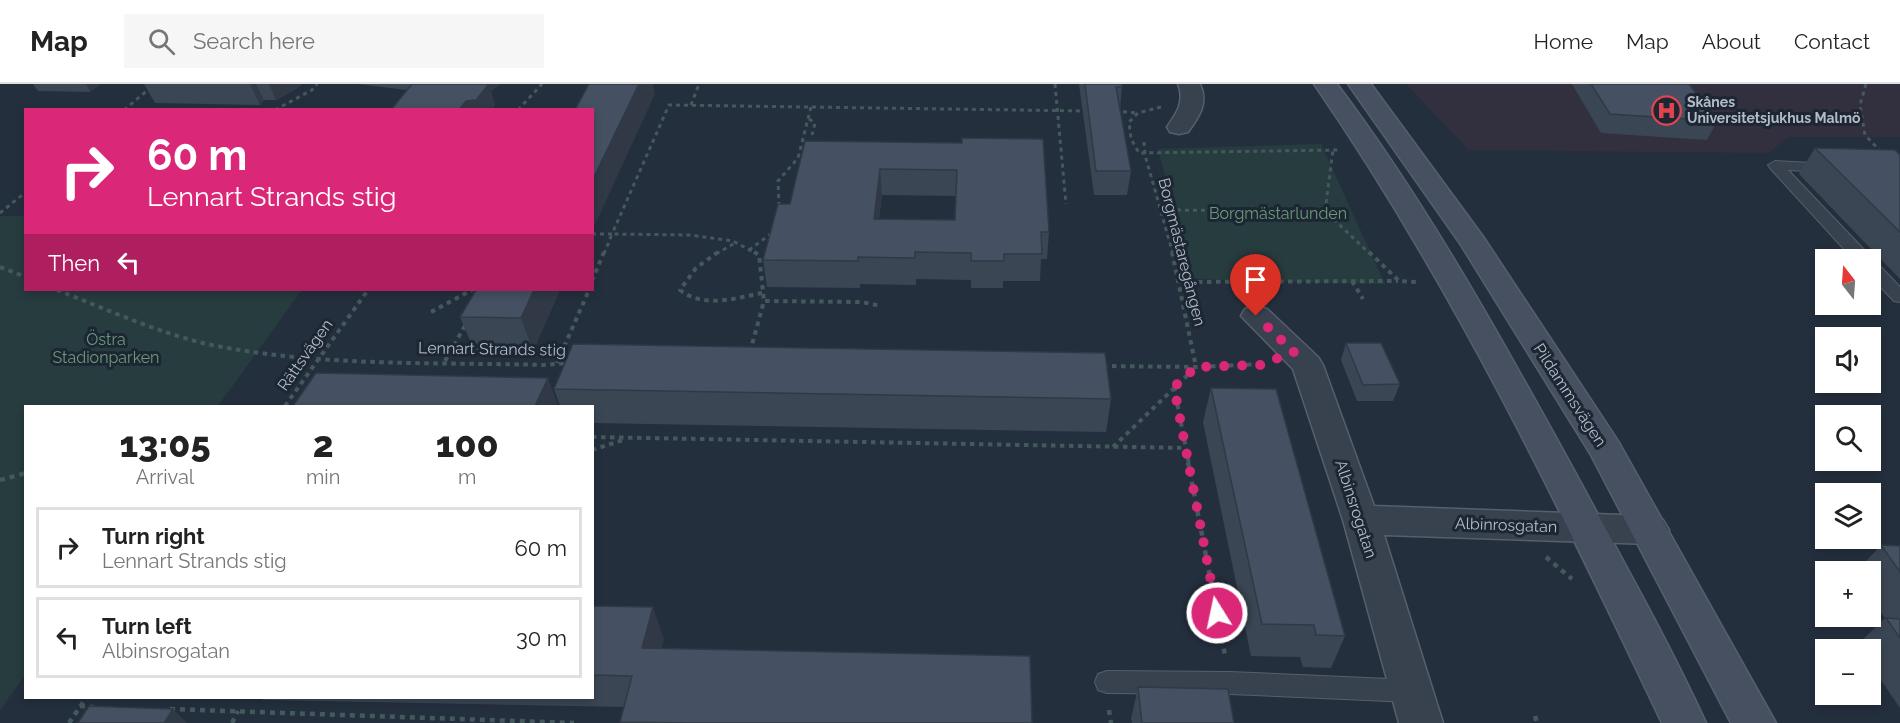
<!DOCTYPE html>
<meta charset="utf-8">
<style>
body{margin:0;font-family:Raleway,sans-serif;background:#f6f6f6;color:#222;height:100vh;display:flex;flex-direction:column;font-size:22px;white-space:nowrap}
*{box-sizing:border-box;margin:0}
p{font-size:20px;color:#767676}
.icon{flex:none;width:33px;height:33px;fill:none;stroke:currentColor;stroke-width:2;stroke-linecap:round;stroke-linejoin:round}
.map{position:relative;flex:1;overflow:hidden}
.side{position:absolute;left:24px;top:321px;width:570px;height:294px;display:flex;flex-direction:column;background:#fff;border-radius:0px;box-shadow:0 3px 9px #0003}
.side>*{flex:none}
.hud{position:absolute;left:24px;top:24px;width:570px;height:183px;border-radius:0px;box-shadow:0 3px 9px #0003;background:#db2777;color:#fff;overflow:hidden}
.needle{width:39px;rotate:343deg}
.buttons{position:absolute;left:1815px;top:165px;display:grid;gap:12px}
.buttons a{display:grid;place-items:center;width:66px;height:66px;border-radius:0px;background:#fff;box-shadow:0 3px 9px #0003;font-size:30px}
.pin{position:absolute;display:grid;place-items:center;width:51px;height:51px;color:#fff;margin:-62px -26px;border-radius:50% 50% 50% 0;rotate:-45deg;box-shadow:0 0 6px #0007}
.pin .icon{rotate:45deg}
.me{position:absolute;width:66px;margin:-33px;rotate:350deg;stroke-linejoin:round;filter:drop-shadow(0 0 4px #0008)}
.turn{display:flex;align-items:center;gap:21px;height:126px;padding:0 24px;font-size:27px}
.turn .icon{width:78px;height:78px;stroke-width:2.5}
.turn b{display:block;font-size:42px;line-height:51px}
.then{display:flex;align-items:center;height:57px;padding:0 24px;background:#0003;gap:12px;font-size:22px}
.eta{display:flex;justify-content:space-evenly;align-items:center;height:102px;text-align:center}
.eta b{font-size:36px;font-weight:800;line-height:42px}
ul{padding:0;list-style:none}
li{display:flex;align-items:center;gap:18px;height:81px;margin:0 12px 9px;padding:0 12px;border:3px solid #e0e0e0;border-radius:0px}
li div{flex:1}
li b{display:block;font-size:22px}
li em{font-style:normal}
header{display:flex;align-items:center;gap:36px;box-sizing:border-box;height:84px;padding:0 30px;background:#fff;border-bottom:2px solid #e0e0e0}
header strong{font-size:28px}
nav{display:flex;gap:33px;margin-inline-start:auto;font-size:21px}
.search{width:420px;height:54px;background:#f6f6f6;display:flex;align-items:center;gap:15px;box-sizing:border-box;padding:0 21px;border-radius:0px;color:#767676;font-size:22px}
.map>svg:first-child{display:block}
</style>
<header>
<strong>Map</strong>
<div class="search"><svg class="icon" aria-label="search" viewBox="0 0 24 24"><circle cx="10" cy="10" r="6"/><path d="M15 15l6 6"/></svg>Search here</div>
<nav><a>Home</a><a>Map</a><a>About</a><a>Contact</a></nav>
</header>
<div class="map">
<svg width="1900" height="639" viewBox="0 0 1900 639">
<rect width="100%" height="100%" fill="#242f3e"/>
<path fill="#32303f" d="M1406 0H1900V53H1789L1768 69 1469 66Z"/>
<g fill="#263c3f">
<path d="M1321 60 1385 200 1193 195 1158 65Z"/>
<path d="M0 132H25L26 206H302L218 322H26L25 591 0 626Z"/>
</g>
<g fill="none" stroke-linecap="round" stroke-linejoin="round">
<defs>
<g id="service">
<path d="M1775 77 1833 80 1836 83 1828 88 1788 86 1870 172 1871 177 1876 178 1900 203V218L1894 217 1870 192V176H1854L1770 84 1768 81Z"/>
<path d="M1107 587 1230 588 1412 596 1421 599 1424 607 1421 615 1412 618 1230 610 1107 609 1098 606 1095 598 1098 590Z"/>
</g>
<g id="minor">
<path d="M1178 0H1200C1209 19 1199 33 1188 48L1179 50 1170 48 1167 43C1177 29 1185 17 1178 0Z"/>
<path d="M1256 222 1267 225 1318 273 1323 281 1374 422 1650 432 1663 436 1669 446 1663 456 1650 460 1384 451 1443 639H1399L1343 436 1293 285 1241 232 1245 225Z"/>
</g>
<g id="secondary">
<path d="M1314 0H1337C1428 121 1503 257 1576 390 1620 472 1667 554 1706 639H1662C1558 420 1452 200 1314 0Z"/>
<path d="M1348 0H1371L1484 154 1618 357 1776 639H1731L1591 371 1461 161Z"/>
</g>
</defs>
<use href="#service" stroke="#565f6c" stroke-width="2"/>
<use href="#minor" stroke="#565f6c" stroke-width="3"/>
<use href="#secondary" stroke="#565f6c" stroke-width="3"/>
<g stroke="#44595c" stroke-width="3" stroke-dasharray="4 4" stroke-linecap="butt">
<path d="M1055 0 1066 120"/>
<path d="M1866 0 1860 21 1865 51 1882 69"/>
<path d="M691 21 699 0"/>
<path d="M1161 23 1138 29 1129 38 1131 55 1139 69 1338 66"/>
<path d="M124 26 155 0"/>
<path d="M275 26 312 6 317 0"/>
<path d="M518 26 542 0"/>
<path d="M1115 27 1138 29"/>
<path d="M809 35 815 39 812 51"/>
<path d="M1144 58 1145 71 1173 170"/>
<path d="M779 122 778 97 798 74 811 23"/>
<path d="M1161 126 1325 127 1370 170"/>
<path d="M1325 127 1333 66"/>
<path d="M0 129 26 108"/>
<path d="M592 150H612L669 21 1087 27"/>
<path d="M749 166 772 149"/>
<path d="M604 170 612 150 690 151 733 157 757 170"/>
<path d="M716 170 735 159"/>
</g>
<g stroke="#44595c" stroke-width="4" stroke-dasharray="4.5 4.5" stroke-linecap="butt">
<path d="M718 168 696 184 680 206C704 225 735 214 762 209"/>
<path d="M754 168 759 171 764 217"/>
<path d="M1172 168 1196 283"/>
<path d="M1369 168 1399 197 1418 198"/>
<path d="M0 183 26 193"/>
<path d="M592 197 604 168"/>
<path d="M1352 197 1363 215"/>
<path d="M1180 198 1398 197"/>
<path d="M57 206C106 225 156 248 207 260 317 283 433 278 544 281L568 279"/>
<path d="M431 228 472 206"/>
<path d="M750 268 764 217 862 218 881 222"/>
<path d="M445 277 466 240"/>
<path d="M557 279 589 206"/>
<path d="M1103 282 1196 283 1263 280"/>
<path d="M1174 303 1189 380"/>
<path d="M285 322 368 206"/>
<path d="M592 353 1186 364"/>
<path d="M1113 363 1195 284"/>
<path d="M592 366 623 356"/>
</g>
<g stroke="#44595c" stroke-width="4.5" stroke-dasharray="5 5" stroke-linecap="butt">
<path d="M1188 378 1225 571"/>
<path d="M0 396 26 389"/>
<path d="M1546 473 1572 495"/>
<path d="M80 622 94 623"/>
<path d="M170 625 574 639"/>
<path d="M1109 626 1111 639"/>
<path d="M1535 632 1537 639"/>
<path d="M69 639 86 614"/>
<path d="M232 639 238 627"/>
</g>
<use href="#service" fill="#38414e" fill-rule="evenodd"/>
<use href="#minor" fill="#38414e" fill-rule="evenodd"/>
<use href="#secondary" fill="#465061" fill-rule="evenodd"/>
</g>
<g fill="#3b4654" fill-rule="evenodd">
<path d="M33 0H101L90 8 38 7Z"/>
<path d="M144 0H302L296 5 276 16H264L260 21 155 19Z"/>
<path d="M358 0H500L491 7 495 22 407 6Z"/>
<path d="M1079 0H1122L1120 26 1131 87 1127 111H1094Z"/>
<path d="M1572 0H1689L1717 37 1707 56 1601 49Z"/>
<path d="M805 57 962 59 1049 148 1047 175H1041L1040 197H1003V204H971V196L916 195V201L860 200V204L767 203 763 176 790 120ZM882 111 956 112 955 136 879 135Z"/>
<path d="M1815 64 1900 71V195L1799 90Z"/>
<path d="M560 206 533 267 474 266 460 233Z"/>
<path d="M1346 259 1400 300 1393 317H1357L1341 276Z"/>
<path d="M1211 304 1345 552 1331 584 1303 583 1300 573 1251 572 1203 338Z"/>
<path d="M554 305 1111 315 1106 348 592 339V322H560Z"/>
<path d="M1881 461 1900 462V624L1870 580V566H1861L1857 561 1885 534 1870 513V488H1856Z"/>
<path d="M592 522 664 555 661 565 1032 639H620V638L624 623 263 616 261 614H592Z"/>
<path d="M1138 603 1234 639H1132L1131 635Z"/>
</g>
<g fill="#303945">
<path d="M86 0H101L90 8Z"/>
<path d="M250 0H256L264 16 260 21Z"/>
<path d="M269 0H302L296 5 276 16Z"/>
<path d="M488 0H500L491 7 495 22 491 26H459L466 17Z"/>
<path d="M639 0H653L655 10 594 143 592 136V97Z"/>
<path d="M880 85 882 111 875 162 874 135Z"/>
<path d="M534 206H560L533 267 521 234Z"/>
<path d="M548 294 558 321V322H535Z"/>
<path d="M653 523 664 555 653 596 642 564Z"/>
<path d="M173 625 187 639H164Z"/>
</g>
<g fill="#455162" stroke="#303945" stroke-width="1.5" fill-rule="evenodd">
<path d="M412 0H488V1L476 16 466 17 459 26H391Z"/>
<path d="M589 0H639L592 97V26H575Z"/>
<path d="M1085 0H1122V3H1116L1131 87H1096Z"/>
<path d="M1591 0H1689L1717 37 1610 30Z"/>
<path d="M962 54 1043 55 1049 148H1041L1042 170H1004V177H971V169L915 168V174L858 173V177L763 176 778 120H790L805 57 962 59ZM880 85 957 86 955 136 874 135Z"/>
<path d="M1815 64 1895 66 1900 71V148Z"/>
<path d="M476 206H534L521 234 460 233Z"/>
<path d="M1346 259H1381L1400 300 1363 301Z"/>
<path d="M573 260 1105 269 1111 315 554 305Z"/>
<path d="M316 289 548 294 535 322H293Z"/>
<path d="M1211 304 1276 305 1345 552 1316 551 1314 541 1262 540Z"/>
<path d="M1881 461 1900 462V488Z"/>
<path d="M592 522 653 523 642 564 1030 572 1032 639H690L620 638 632 592 592 591Z"/>
<path d="M1886 534 1900 535V554Z"/>
<path d="M1138 603 1228 605 1234 639H1142Z"/>
<path d="M89 622 173 625 164 639H78Z"/>
</g>
<g fill="none" stroke-linecap="round" stroke-linejoin="round">
<path stroke="#db2777" stroke-width="10" stroke-dasharray="0 18" d="M1217 529 1174 303 1196 283 1260 281 1294 268 1256 232"/>
</g>
<defs>
<symbol id="hospital-ring" viewBox="-11 -11 22 22"><circle r="9.5" fill="#1d2633" stroke="#e0444e" stroke-width="1.5"/><path d="M-5-5h3v3.5h4V-5h3V5h-3V1.5h-4V5h-3Z" fill="#e0444e"/></symbol>
</defs>
<g fill-rule="evenodd">
<use href="#hospital-ring" x="1650" y="10" width="33" height="33"/>
</g>
<g text-anchor="middle" dominant-baseline="central" stroke-width="6" stroke-linejoin="round" paint-order="stroke">
<g font-size="14" font-weight="bold" fill="#b4bcc9" stroke="#1d2633" text-anchor="start">
<text x="1687" y="18">Skånes<tspan x="1687" dy="16">Universitetsjukhus Malmö</tspan></text>
</g>
<g font-size="16" fill="#6b9a76" stroke="#1d2633">
<text x="1278" y="129">Borgmästarlunden</text>
<text x="106" y="255">Östra<tspan x="106" dy="18">Stadionparken</tspan></text>
</g>
<g font-size="16" fill="#b4bcc9" stroke="#1d2633">
<text transform="translate(1182 168) rotate(76)">Borgmästaregången</text>
<text transform="translate(492 265) rotate(1)">Lennart Strands stig</text>
<text transform="translate(305 271) rotate(-55)">Rättsvägen</text>
<text transform="translate(1570 311) rotate(57)">Pildammsvägen</text>
<text transform="translate(1356 425) rotate(72)">Albinsrogatan</text>
<text transform="translate(1506 441) rotate(2)">Albinrosgatan</text>
</g>
</g>
</svg>
<div class="buttons">
<a><svg class="needle" viewBox="-14 -14 28 28"><path d="M0-13l5 13h-10z" fill="#e53935"/><path d="M0 13l5-13h-10z" fill="#767676"/></svg></a>
<a><svg class="icon" aria-label="sound" viewBox="0 0 24 24"><path d="M4 9h4l5-4v14l-5-4H4zM17 9q2 3 0 6"/></svg></a>
<a><svg class="icon" aria-label="search" viewBox="0 0 24 24"><circle cx="10" cy="10" r="6"/><path d="M15 15l6 6"/></svg></a>
<a><svg class="icon" aria-label="layers" viewBox="0 0 24 24"><path d="M12 4l9 5-9 5-9-5zM3 14l9 5 9-5"/></svg></a>
<a>+</a>
<a>−</a>
</div>
<div class="pin" style="left:1256px;top:232px;background:#d93025"><svg class="icon" aria-label="arrive" viewBox="0 0 24 24"><path d="M6 21V4h12l-3 4 3 4H6"/></svg></div>
<svg class="me" style="left:1217px;top:529px" viewBox="-20 -20 40 40"><circle r="17" fill="#db2777" stroke="#fff" stroke-width="3"/><path d="M0-11L8 9 0 5-8 9z" fill="#fff"/></svg>
<div class="hud">
<div class="turn"><svg class="icon" aria-label="right" viewBox="0 0 24 24"><path d="M7 20v-9h11M14 6l5 5-5 5"/></svg><div><b>60 m</b>Lennart Strands stig</div></div>
<div class="then">Then<svg class="icon" aria-label="left" viewBox="0 0 24 24"><path d="M17 20v-9H6M10 6l-5 5 5 5"/></svg></div>
</div>
<section class="side">
<div class="eta">
<div><b>13:05</b><p>Arrival</p></div>
<div><b>2</b><p>min</p></div>
<div><b>100</b><p>m</p></div>
</div>
<ul>
<li><svg class="icon" aria-label="right" viewBox="0 0 24 24"><path d="M7 20v-9h11M14 6l5 5-5 5"/></svg><div><b>Turn right</b><p>Lennart Strands stig</p></div><em>60 m</em></li>
<li><svg class="icon" aria-label="left" viewBox="0 0 24 24"><path d="M17 20v-9H6M10 6l-5 5 5 5"/></svg><div><b>Turn left</b><p>Albinsrogatan</p></div><em>30 m</em></li>
</ul>
</section>
</div>
